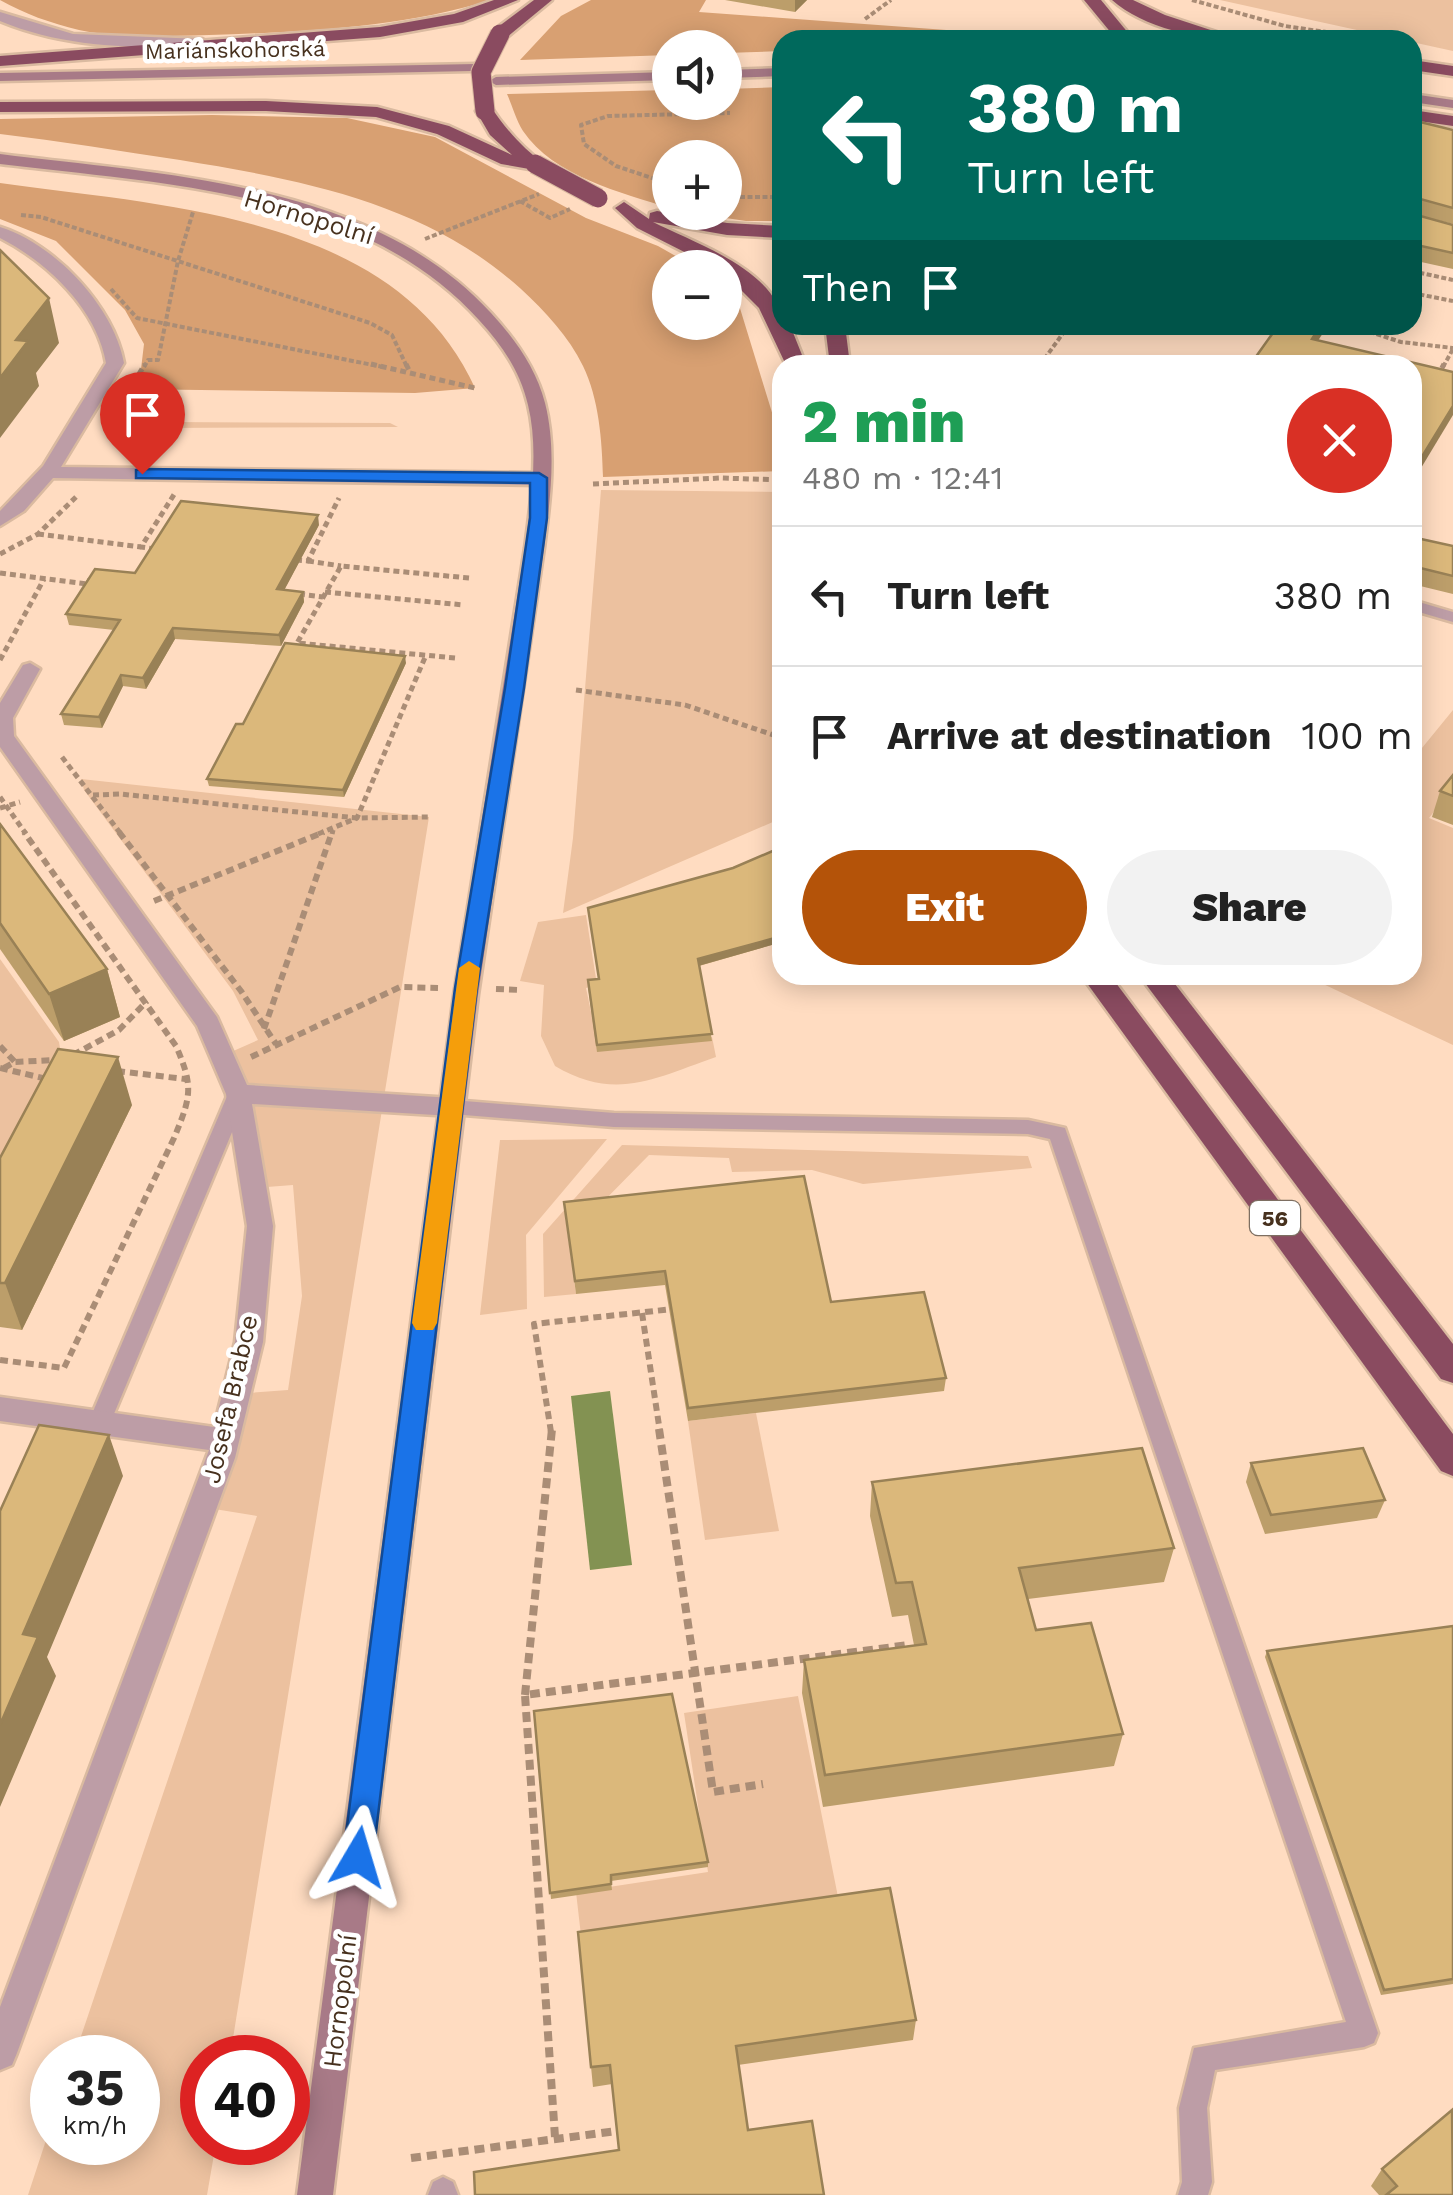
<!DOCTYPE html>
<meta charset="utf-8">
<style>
body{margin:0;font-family:"Work Sans",sans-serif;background:#f2f2f2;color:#222;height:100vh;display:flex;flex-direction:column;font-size:38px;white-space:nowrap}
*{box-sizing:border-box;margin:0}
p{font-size:32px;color:#767676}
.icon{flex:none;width:55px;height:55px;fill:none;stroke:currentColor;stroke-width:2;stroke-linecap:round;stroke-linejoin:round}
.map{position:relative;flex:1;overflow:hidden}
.details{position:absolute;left:772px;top:355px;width:650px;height:630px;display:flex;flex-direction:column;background:#fff;border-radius:30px;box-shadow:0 5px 25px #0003}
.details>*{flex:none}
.guide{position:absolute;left:772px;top:30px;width:650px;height:305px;border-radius:30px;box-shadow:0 5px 25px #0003;background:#00695c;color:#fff;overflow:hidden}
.buttons{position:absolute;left:652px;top:30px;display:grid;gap:20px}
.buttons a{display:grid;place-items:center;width:90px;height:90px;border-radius:50%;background:#fff;box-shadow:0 5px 25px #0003;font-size:50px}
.speed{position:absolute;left:30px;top:2035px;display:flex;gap:20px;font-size:50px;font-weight:700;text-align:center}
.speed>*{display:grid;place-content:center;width:130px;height:130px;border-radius:50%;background:#fff;box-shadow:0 5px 25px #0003;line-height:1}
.speed small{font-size:25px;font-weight:400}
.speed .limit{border:15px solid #d22;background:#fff;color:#111}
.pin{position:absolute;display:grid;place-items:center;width:85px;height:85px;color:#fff;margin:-102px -42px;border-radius:50% 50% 50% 0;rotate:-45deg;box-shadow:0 0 10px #0007}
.pin .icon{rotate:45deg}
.me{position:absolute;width:110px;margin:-55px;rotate:7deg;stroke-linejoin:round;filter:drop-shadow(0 0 8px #0008)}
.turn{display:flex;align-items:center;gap:35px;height:210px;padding:0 30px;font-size:45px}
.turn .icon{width:130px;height:130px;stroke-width:2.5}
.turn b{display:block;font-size:70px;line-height:85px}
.then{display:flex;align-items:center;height:95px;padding:0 30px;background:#0003;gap:20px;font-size:38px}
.round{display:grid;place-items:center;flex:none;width:105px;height:105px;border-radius:52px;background:#f2f2f2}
.summary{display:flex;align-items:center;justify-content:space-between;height:170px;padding:0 30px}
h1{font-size:60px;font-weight:800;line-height:75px;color:#1e9e55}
.action{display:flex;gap:20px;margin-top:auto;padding:20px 30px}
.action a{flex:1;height:115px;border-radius:60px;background:#b45309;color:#fff;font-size:40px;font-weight:800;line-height:115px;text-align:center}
.action a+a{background:#f2f2f2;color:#222}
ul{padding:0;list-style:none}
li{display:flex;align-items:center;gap:30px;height:140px;padding:0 30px;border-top:2px solid #e0e0e0}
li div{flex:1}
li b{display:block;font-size:38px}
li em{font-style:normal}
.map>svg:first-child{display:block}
</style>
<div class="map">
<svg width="1453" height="2195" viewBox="0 0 1453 2195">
<rect width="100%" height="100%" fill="#ffdcc1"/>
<g fill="#ecc19f">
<path d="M1220 0H1453V51Z"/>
<path d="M165 422 390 423 398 427 163 428 160 425Z"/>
<path d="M601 490 782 492V818L563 913 573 838Z"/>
<path d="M1453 710V787L1429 818 1453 828V1045L1304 975H1412L1413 759Z"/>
<path d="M81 779 429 817 230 2057 202 2058V2142L216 2143 207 2195H28L52 2122V2142H138V2058L74 2057 257 1516 202 1507 236 1394 288 1390 302 1296 293 1185 253 1188 222 1056 258 1040 233 991 84 790Z"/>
<path d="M586 915 597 985 586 988 599 1050 712 1037 716 1057C655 1078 616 1102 555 1066L541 1036 544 985 520 981 538 922Z"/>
<path d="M0 959 59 1042 67 1090 0 1230Z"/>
<path d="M607 1139 526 1235 527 1309 480 1315 500 1140Z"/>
<path d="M622 1145 1028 1156 1032 1168 863 1184 812 1170 732 1172 729 1158 649 1155 592 1213 565 1216 576 1294 544 1297 543 1234Z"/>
<path d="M756 1413 779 1531 705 1540 688 1421Z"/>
<path d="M798 1696 842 1917 583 1953 576 1892 708 1872 684 1713Z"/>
</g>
<g fill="#d8a072">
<path d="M0 0H491C400 28 303 32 209 35 165 36 122 39 79 30 50 23 25 14 0 0Z"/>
<path d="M591 0H706L699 12 1082 40H782V51L725 53V48H670V55L520 60 561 16Z"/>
<path d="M782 87V221H746L692 213 725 212V158H670V208C622 193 553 176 523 131 516 120 512 105 507 94L670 90V102H725V89Z"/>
<path d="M212 115 347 118 435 137 586 218 658 246 695 267 670 268V322H725V286L735 292 782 445V471L603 477C602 440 599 399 583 366 569 337 545 311 521 289 426 203 303 180 180 160 120 151 60 141 0 134V119Z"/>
<path d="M0 183C164 206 397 215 475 388L415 393 127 389 141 369 144 344 125 310 56 241 0 219Z"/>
</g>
<path fill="#839252" d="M610 1391 632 1565 590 1570 571 1396Z"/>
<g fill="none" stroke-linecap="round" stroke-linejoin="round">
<defs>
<g id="lane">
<path d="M1412 600 1453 612V622L1412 610Z"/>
<path d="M238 1087 248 1094 111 1421 108 1428 100 1430 92 1428 89 1421 228 1094Z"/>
<path d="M452 1100 614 1113 1028 1120 1065 1128 1378 2033 1374 2043 1364 2047 1215 2070 1207 2108 1212 2182 1208 2195H1178L1182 2182 1179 2108 1194 2048 1346 2022 1050 1139 1028 1134 614 1127 452 1114 442 1107Z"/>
<path d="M443 2177 453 2182 458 2195H428L433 2182Z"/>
</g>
<g id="street">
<path d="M0 12 73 34 202 39 209 43 202 47C133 48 65 48 0 21Z"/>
<path d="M0 227C55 244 114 307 124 363L61 467 539 473 548 479 539 485 53 478 24 511 0 526V511L43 466 106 363C97 309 47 262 0 238Z"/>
<path d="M30 663 40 669 13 718 14 736 217 1017 247 1085 452 1098 461 1100 465 1107 461 1114 452 1116 252 1104 273 1226 263 1342 235 1458 17 2053 12 2065 0 2070V2007L209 1450 0 1421V1397L214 1427 235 1342 247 1226 226 1094 197 1026 0 747V703L23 665Z"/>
</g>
<g id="secondary">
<path d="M476 64 478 67 471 71 0 81V73Z"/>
<path d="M782 68V76L725 78V70Z"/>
<path d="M670 72V80L496 85 489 81 496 77Z"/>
<path d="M1412 94 1453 100V108L1412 102Z"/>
<path d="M0 154C165 175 371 182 491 313 515 339 536 368 545 403 557 450 550 502 544 548L478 995 333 2195H297L454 995 525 548C531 502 539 450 528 405 520 371 502 345 479 320 362 190 162 184 0 164Z"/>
</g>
<g id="highway">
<path d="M494 0H518L463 22 380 37 0 66V56L380 27 454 14Z"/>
<path d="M534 0H552L506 38H494V30Z"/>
<path d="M1084 0H1101L1134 40H1117Z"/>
<path d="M1112 0H1133L1165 15 1241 40C1201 40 1143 28 1112 0Z"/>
<path d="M1412 60 1453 66V76L1412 70Z"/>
<path d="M266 101 377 107 449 126 512 155 490 135 476 111 485 106 491 107C506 130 525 150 544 164L535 170 501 164 437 134 376 117 266 111 0 112V102Z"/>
<path d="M1412 110 1453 116V126L1412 120Z"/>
<path d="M624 202 649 219 650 213 657 211 727 223 782 226V238L727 235 653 222C692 242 782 272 782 325H790L806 365H786L759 308 725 274V268H716L637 228 615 208Z"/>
<path d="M825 325H845L850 365H830Z"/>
<path d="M1081 975H1110L1453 1434V1476L1441 1471Z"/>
<path d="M1139 975H1168L1453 1344V1383L1441 1379Z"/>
</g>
</defs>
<use href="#lane" stroke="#dabaa0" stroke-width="5"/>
<use href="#street" stroke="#dabaa0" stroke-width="5"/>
<use href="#secondary" stroke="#dabaa0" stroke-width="5"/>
<use href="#highway" stroke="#dabaa0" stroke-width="5"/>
<g stroke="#aa8d76" stroke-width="4" stroke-dasharray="5 2.5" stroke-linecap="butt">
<path d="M1192 0 1285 26 1380 40"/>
<path d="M865 19 891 0"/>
<path d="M670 184 616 166 584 144 581 125 608 116 730 113"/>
<path d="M725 197H782"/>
<path d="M520 201 550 218 570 209"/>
<path d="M21 215 41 217 370 323 392 335 407 367"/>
<path d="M425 239 539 194"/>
<path d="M1412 271 1453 280"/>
<path d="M111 289 137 318 383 367"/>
<path d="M1412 293 1453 301"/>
<path d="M1348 325 1401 342 1453 348"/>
<path d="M1040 365 1069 325"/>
<path d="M144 367 148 360H158L178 261 193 212"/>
<path d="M1443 367 1453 349"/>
</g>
<g stroke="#aa8d76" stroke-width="5" stroke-dasharray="6 4" stroke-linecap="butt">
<path d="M371 364 475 388"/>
<path d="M406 364 410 372"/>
<path d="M139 374 145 364"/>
<path d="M1437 377 1444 364"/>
<path d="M593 484 721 478 782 480"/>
<path d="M38 534 141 547"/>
<path d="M155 549 141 547 175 493"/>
<path d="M0 554 38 534 78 495"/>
<path d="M296 560 308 561 339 498"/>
<path d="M308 561 341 566"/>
<path d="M0 573 88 584 90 579"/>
<path d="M325 592 464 605"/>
<path d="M299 594 323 597"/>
<path d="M455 658 297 643 341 566 469 578"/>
<path d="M0 660 44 579"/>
<path d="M576 690 685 705 782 738"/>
<path d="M62 757 121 834"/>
<path d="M93 795 120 794 357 818 429 817"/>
<path d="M0 797 26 834"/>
<path d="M0 808 20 802"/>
<path d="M318 834 357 818 426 655"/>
<path d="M332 834 333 830"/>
</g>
<g stroke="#aa8d76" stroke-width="6" stroke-dasharray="8 5" stroke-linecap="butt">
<path d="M119 832 241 991 276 1044"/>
<path d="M154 901 324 832"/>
<path d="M496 989 520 990"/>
<path d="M264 1029 332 832"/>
<path d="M0 1046 15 1062"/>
<path d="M73 1055 119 1030 147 1001"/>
<path d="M251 1057 400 987 438 988"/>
<path d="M0 1068 47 1079"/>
<path d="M4 1068 15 1062 56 1060"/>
<path d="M117 1071 193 1080"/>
<path d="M642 1313 660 1432"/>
<path d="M0 1360 64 1368 174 1138C191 1097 194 1087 176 1046L24 832"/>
<path d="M551 1432 534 1324 673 1309"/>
</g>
<g stroke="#aa8d76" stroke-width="8" stroke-dasharray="10 6" stroke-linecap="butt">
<path d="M659 1429 713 1792 763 1784"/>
<path d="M525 1695 552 1429"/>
<path d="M555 2137 525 1695 909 1645"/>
<path d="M411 2158 617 2131"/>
</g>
<use href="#lane" fill="#bd9da6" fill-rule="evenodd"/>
<use href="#street" fill="#bd9da6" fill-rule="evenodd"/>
<use href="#secondary" fill="#a87a87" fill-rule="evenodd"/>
<use href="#highway" fill="#8a4b60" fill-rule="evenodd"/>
<defs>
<g id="highway-bridge">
<path d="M485 111 481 72 500 34"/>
<path d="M535 164 598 198"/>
</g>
</defs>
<use href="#highway-bridge" stroke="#dabaa0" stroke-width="21" stroke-linecap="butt"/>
<use href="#highway-bridge" stroke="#8a4b60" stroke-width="19"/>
</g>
<g fill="#bc9e6a">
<path d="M725 0H807L795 12Z"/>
<path d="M1412 120 1453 130V224L1413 214 1453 225V269L1412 260Z"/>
<path d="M319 525 284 590 303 592 304 602 281 646 175 639 146 689 123 686 102 728 64 725 61 714 114 630 69 625 66 614 135 573Z"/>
<path d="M1412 537 1453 546V594L1412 584Z"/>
<path d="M406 663 344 797 209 786 207 779 243 724Z"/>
<path d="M1453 775V825L1432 817 1440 791Z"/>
<path d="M0 824 107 969 120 1017 64 1041 0 949Z"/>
<path d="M782 942 699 966 712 1041 597 1052 588 987 598 979Z"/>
<path d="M132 1105 22 1330 0 1327V1158Z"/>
<path d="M564 1202 831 1302 946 1378 944 1391 688 1421 665 1285 576 1294Z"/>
<path d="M1251 1463 1385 1500 1377 1518 1265 1534 1246 1482Z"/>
<path d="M872 1482 1174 1548 1164 1582 1028 1599 1036 1630 1123 1734 1114 1766 823 1807 802 1693 804 1660 914 1645 908 1615 892 1617 870 1516Z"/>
<path d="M1453 1626V1984L1381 1995 1265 1657 1267 1651Z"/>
<path d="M534 1711 708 1862V1867L611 1881 612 1890 551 1899Z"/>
<path d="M578 1932 916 2020 913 2040 738 2065 748 2130 619 2150 612 2084 593 2087Z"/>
<path d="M1382 2169 1453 2195H1379L1371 2186Z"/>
</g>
<g fill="#998156">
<path d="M795 0H807L795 12Z"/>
<path d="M49 298 59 343 36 373 39 386 0 438V378L16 340Z"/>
<path d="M1321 325H1328L1309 355 1312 339Z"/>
<path d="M1453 406V415L1412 483V473Z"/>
<path d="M318 515 319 525 279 600 277 589Z"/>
<path d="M303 592 304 602 281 646 279 635Z"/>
<path d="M173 628 175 639 146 689 143 678Z"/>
<path d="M405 656 406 663 344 797 343 790Z"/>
<path d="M121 675 123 686 102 728 99 717Z"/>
<path d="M782 936V942L698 966V959Z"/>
<path d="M107 969 120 1017 64 1041 49 994Z"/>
<path d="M118 1057 132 1105 22 1330 5 1283Z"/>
<path d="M109 1435 123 1476 47 1657 56 1676 0 1807V1725L23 1634Z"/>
</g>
<g fill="#dbb87b" stroke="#998156" stroke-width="2.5">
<path d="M1412 120 1453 130V208L1417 198 1412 201Z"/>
<path d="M1412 212 1413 214 1453 225V253L1412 244Z"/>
<path d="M0 250 49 298 16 340 28 341 0 378Z"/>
<path d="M1292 325H1321L1312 339 1453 372V406L1412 473V365H1225L1229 359 1250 365 1275 330 1286 333Z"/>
<path d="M181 501 318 515 277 589 303 592 279 635 173 628 143 678 121 675 99 717 61 714 120 620 66 614 95 569 135 573Z"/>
<path d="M1412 537 1453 546V576L1412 566Z"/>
<path d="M285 643 405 656 343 790 207 779 236 724H243Z"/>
<path d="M1453 775V796L1440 791Z"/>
<path d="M0 824 107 969 49 994 0 923Z"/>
<path d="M782 847V936L698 959 712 1034 597 1045 588 980 599 979 588 908 733 868Z"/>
<path d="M58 1049 118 1057 5 1283H0V1158Z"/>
<path d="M804 1176 831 1302 924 1292 946 1378 688 1408 665 1271 575 1281 564 1202Z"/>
<path d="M39 1425 109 1435 23 1634 38 1637 0 1725V1511Z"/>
<path d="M1142 1448 1174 1548 1019 1568 1036 1630 1091 1623 1123 1734 825 1775 804 1660 926 1644 912 1582 896 1583 872 1482Z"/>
<path d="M1363 1448 1385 1500 1271 1515 1251 1463Z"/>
<path d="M1453 1626V1979L1384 1990 1267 1651Z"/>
<path d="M672 1694 708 1862 611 1875V1884L550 1893 534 1711Z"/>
<path d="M890 1888 916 2020 736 2046 748 2130 812 2121 824 2195H475L474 2172 619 2150 610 2065 591 2067 578 1932Z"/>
<path d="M1452 2110 1453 2195H1386L1397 2186 1382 2169Z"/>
</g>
<path fill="#1a73e8" stroke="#114b97" stroke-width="2.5" d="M142 469 539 473 547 478V518L524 688 477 988 373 1857 369 1867 358 1871 348 1867 343 1857 455 988 505 688 530 518V483L136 478V470Z"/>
<path fill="#f59e0b" d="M469 961 480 968 437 1323 433 1330H416L412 1323 459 968Z"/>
<g text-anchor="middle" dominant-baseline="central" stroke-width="9" stroke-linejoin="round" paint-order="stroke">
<g font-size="22" fill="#47311e" stroke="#fff">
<text transform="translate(235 50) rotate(-1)">Mariánskohorská</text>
</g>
<rect fill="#fff" stroke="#7e6f62" stroke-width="2.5" x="1250" y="1201" width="50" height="34" rx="8"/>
<g font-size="22" font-weight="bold" fill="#47311e">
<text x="1275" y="1218">56</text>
</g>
<g font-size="25" fill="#47311e" stroke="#fff">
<text transform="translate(309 217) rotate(17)">Hornopolní</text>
<text transform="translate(230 1399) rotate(-77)">Josefa Brabce</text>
<text transform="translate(340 2001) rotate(-83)">Hornopolní</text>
</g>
</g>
</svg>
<div class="buttons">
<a><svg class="icon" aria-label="sound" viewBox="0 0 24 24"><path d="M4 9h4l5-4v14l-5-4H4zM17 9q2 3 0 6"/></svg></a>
<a>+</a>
<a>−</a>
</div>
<div class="speed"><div>35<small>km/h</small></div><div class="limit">40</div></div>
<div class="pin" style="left:142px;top:474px;background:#d93025"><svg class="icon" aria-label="arrive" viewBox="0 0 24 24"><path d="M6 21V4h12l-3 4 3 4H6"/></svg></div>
<svg class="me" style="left:358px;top:1857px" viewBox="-20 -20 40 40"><path d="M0-17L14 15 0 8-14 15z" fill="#1a73e8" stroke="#fff" stroke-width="4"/></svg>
<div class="guide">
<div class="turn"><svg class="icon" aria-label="left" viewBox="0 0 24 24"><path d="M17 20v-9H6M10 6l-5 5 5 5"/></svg><div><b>380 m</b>Turn left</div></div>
<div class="then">Then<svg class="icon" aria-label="arrive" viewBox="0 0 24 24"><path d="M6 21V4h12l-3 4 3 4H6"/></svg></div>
</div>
<section class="details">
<div class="summary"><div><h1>2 min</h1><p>480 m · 12:41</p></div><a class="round" style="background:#d93025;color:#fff"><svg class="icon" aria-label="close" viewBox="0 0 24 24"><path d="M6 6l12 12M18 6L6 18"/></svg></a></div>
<ul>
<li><svg class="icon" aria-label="left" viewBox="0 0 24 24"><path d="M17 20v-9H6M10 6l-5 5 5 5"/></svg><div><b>Turn left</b></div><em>380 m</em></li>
<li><svg class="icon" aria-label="arrive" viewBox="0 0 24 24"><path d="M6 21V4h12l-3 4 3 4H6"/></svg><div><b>Arrive at destination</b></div><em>100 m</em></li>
</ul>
<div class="action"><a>Exit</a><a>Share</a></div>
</section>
</div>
